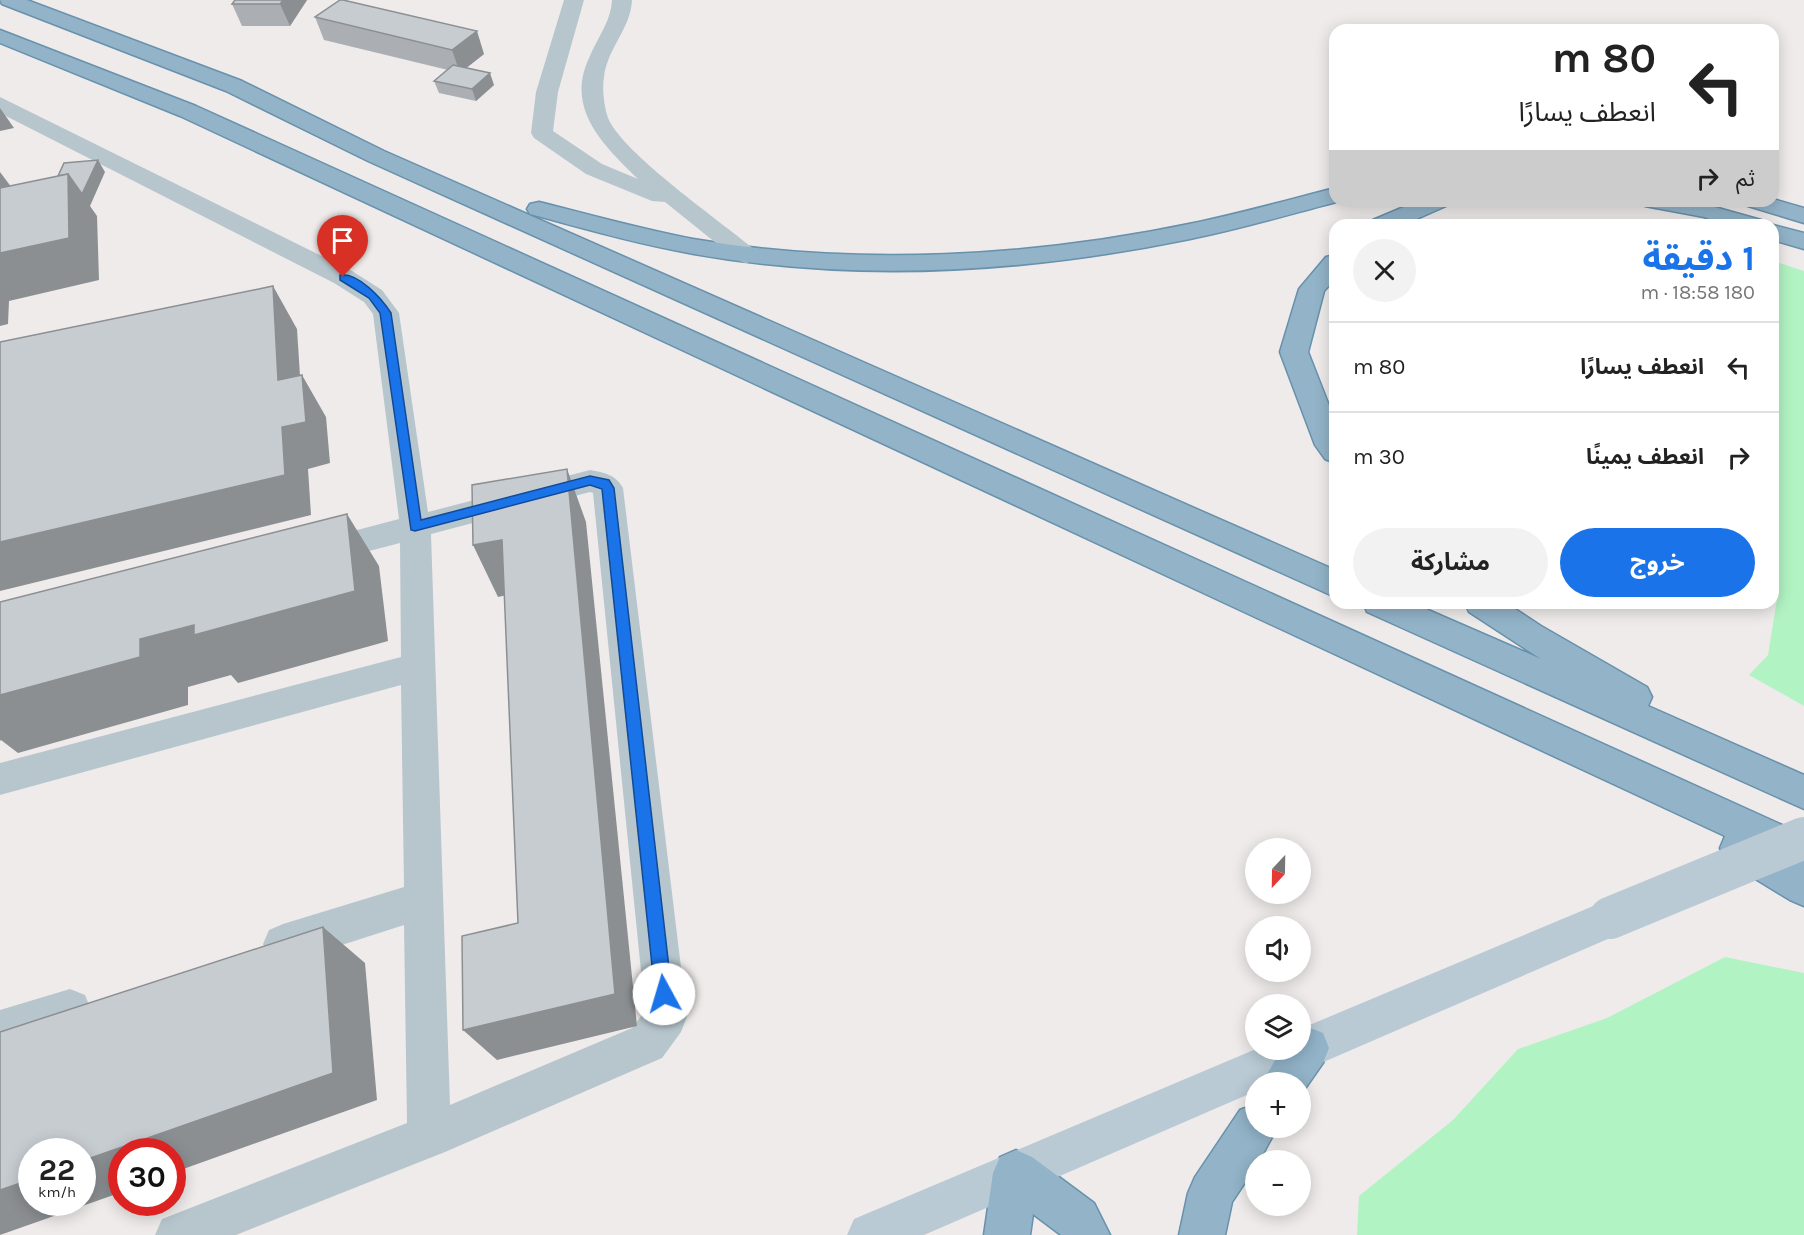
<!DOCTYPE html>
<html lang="ar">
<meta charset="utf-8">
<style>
body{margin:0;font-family:Karla,"Noto Sans Arabic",sans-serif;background:#f2f2f2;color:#222;direction:rtl;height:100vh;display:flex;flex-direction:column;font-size:22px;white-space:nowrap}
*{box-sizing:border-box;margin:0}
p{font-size:20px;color:#767676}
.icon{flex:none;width:33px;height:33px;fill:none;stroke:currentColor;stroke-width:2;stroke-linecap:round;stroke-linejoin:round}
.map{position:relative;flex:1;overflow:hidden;direction:ltr}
.sheet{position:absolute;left:1329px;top:219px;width:450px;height:390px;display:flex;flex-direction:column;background:#fff;border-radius:18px;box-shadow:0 3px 15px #0003;direction:rtl}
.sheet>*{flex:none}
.hud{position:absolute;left:1329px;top:24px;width:450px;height:183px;border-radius:18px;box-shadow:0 3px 15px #0003;direction:rtl;background:#fff;color:#222;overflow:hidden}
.needle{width:39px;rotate:202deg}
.tools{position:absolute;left:1245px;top:838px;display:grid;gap:12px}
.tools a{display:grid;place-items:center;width:66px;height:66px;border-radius:50%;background:#fff;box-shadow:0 3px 15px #0003;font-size:30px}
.speed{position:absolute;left:18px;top:1138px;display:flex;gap:12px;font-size:30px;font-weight:700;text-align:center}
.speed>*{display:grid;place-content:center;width:78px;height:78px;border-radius:50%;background:#fff;box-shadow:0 3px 15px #0003;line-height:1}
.speed small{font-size:15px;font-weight:400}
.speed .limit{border:9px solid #d22;background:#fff;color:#111}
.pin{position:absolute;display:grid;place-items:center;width:51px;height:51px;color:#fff;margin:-62px -26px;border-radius:50% 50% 50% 0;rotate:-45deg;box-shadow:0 0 6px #0007}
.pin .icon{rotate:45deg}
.me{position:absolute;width:66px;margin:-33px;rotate:354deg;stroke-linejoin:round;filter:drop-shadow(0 0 4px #0008)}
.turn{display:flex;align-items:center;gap:21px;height:126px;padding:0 24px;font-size:27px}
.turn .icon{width:78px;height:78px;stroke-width:2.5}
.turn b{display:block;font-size:42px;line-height:51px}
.then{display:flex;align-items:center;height:57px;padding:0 24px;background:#0003;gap:12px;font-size:22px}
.round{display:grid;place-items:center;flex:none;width:63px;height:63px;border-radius:32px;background:#f2f2f2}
.head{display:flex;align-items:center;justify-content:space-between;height:102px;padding:0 24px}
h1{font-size:36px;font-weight:700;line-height:45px;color:#1a73e8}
.primary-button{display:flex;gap:12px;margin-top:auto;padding:12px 24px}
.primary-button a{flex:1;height:69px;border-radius:36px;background:#1a73e8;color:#fff;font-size:24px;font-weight:700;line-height:69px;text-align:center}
.primary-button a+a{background:#f2f2f2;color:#222}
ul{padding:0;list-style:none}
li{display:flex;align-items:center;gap:18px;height:90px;padding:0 24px;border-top:2px solid #e0e0e0}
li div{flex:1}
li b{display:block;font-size:22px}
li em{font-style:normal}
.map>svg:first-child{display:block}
</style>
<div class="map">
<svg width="1804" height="1235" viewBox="0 0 1804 1235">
<rect width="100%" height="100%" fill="#efebeb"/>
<g fill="#b2f3c3">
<path d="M1773 261 1804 271V706L1749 675 1768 655 1777 599 1773 598Z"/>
<path d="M1725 957 1804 973V1235H1357L1359 1196 1453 1120 1518 1049 1607 1018Z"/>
</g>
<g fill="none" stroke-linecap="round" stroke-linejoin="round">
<defs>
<g id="trunk">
<path d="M0 0H27L242 81 384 151 1335 570V597L368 161 226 91 2 4Z"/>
<path d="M0 30 196 106 1804 835V906L1790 900 1726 861 1720 848 1725 836 180 116 0 43Z"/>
<path d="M1335 188V201H1340C1290 214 1241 229 1190 239 1029 272 857 283 694 254 638 244 585 229 530 214L527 209 530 204 539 202C591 215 641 229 693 239 857 267 1032 257 1194 223 1242 213 1288 200 1335 188Z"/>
<path d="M1773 199 1804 208V223L1748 206 1744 201H1773Z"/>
<path d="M1418 201H1450L1446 206 1403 225H1370L1373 220Z"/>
<path d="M1641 201H1693L1761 220 1764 225H1727L1704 217 1645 206Z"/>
<path d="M1771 225H1773L1804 233V249L1773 240Z"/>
<path d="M1335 255V279L1324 291 1308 352 1335 421V463L1325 459 1315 445 1280 352 1299 289 1326 257Z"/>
<path d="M1363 603H1412L1541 659 1469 612 1465 603H1506L1541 626 1647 687 1652 697 1648 706 1804 775V809L1367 612Z"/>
<path d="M1308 1027 1323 1033 1329 1048 1323 1063 1300 1096V1083H1262L1281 1050H1300V1030Z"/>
<path d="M1256 1104V1128H1277L1259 1161H1256V1166L1232 1202 1225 1235H1179L1188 1193 1195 1177 1240 1110Z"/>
<path d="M1016 1150 1032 1157 1094 1203 1110 1235H1061L1033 1214 1030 1235H984L993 1173 1000 1157Z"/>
</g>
</defs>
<use href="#trunk" stroke="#6891ac" stroke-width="3"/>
<g fill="#b7c6cd" fill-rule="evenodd">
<path d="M564 0H584L558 92 553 131 602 164 638 179C603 145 564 108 590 56 598 37 611 21 612 0H632C631 28 607 49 604 77 602 89 604 106 608 118 623 154 722 222 755 250L759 255 755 260 746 263 737 260 665 202 652 201 586 174 534 138 531 133 536 92Z"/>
<path d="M0 97 352 271 382 290 399 313 428 512 590 470C605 473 615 474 623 488L687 1017 681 1032 662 1058 445 1152 236 1235H155L162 1219 407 1123 404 925 283 964 269 958 263 944 269 930 283 924 404 887 401 685 0 795V763L401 657 400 543 319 564 308 561 303 552 308 543 399 519 373 314 364 302 334 283 0 113ZM590 492 593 493 645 1011 632 1028 450 1105 431 534Z"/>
<path d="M70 989 85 995 91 1010 85 1025 0 1052V1010Z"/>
</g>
<path fill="#b9cad4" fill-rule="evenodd" d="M1610 899 1624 904 1630 918 1624 932 1275 1083H1256V1091L924 1235H847L854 1219 1256 1049 1300 1050V1029Z"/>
<use href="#trunk" fill="#92b3c8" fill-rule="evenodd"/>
<path stroke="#b9cad4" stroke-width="42" d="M1610 918 1804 838"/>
</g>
<g fill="#abafb4">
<path d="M235 0H307L290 26H242L232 4Z"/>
<path d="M315 17 484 54 466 68 494 85 476 101 439 93 434 81 448 70 324 40Z"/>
</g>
<g fill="#8b8f92">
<path d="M283 0H307L290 26 280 4Z"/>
<path d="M477 31 484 54 460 73 452 50Z"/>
<path d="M490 73 494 85 476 101 472 89Z"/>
<path d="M0 108 14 128 0 131Z"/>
<path d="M98 160 105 172 90 206 97 216 99 280 9 301 8 324 0 326V253L68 174Z"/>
<path d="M0 172 18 196 0 211Z"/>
<path d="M273 286 297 329 303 422 278 380Z"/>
<path d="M302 375 326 417 330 463 308 469 311 515 0 591V542L282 427Z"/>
<path d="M567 469 586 522 637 1026 497 1060 463 1030 615 994Z"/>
<path d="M347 514 379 566 388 641 238 683 231 675 188 687V705L18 753 1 740 0 741V695L140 639Z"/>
<path d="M502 540 525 591 498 597 473 545Z"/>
<path d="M323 927 365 963 377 1100 172 1173V1152H122V1192L0 1235V1190L32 1179V1203H82V1161Z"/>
</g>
<g fill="#c7ccd1" stroke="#8b8f92" stroke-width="1.5">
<path d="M235 0H283L280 4H232Z"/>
<path d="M340 0H343L477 31 452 50 315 17Z"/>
<path d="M453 65 490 73 472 89 434 81Z"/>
<path d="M98 160 82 194 68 174 58 176 64 163Z"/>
<path d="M68 174 69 238 0 253V188Z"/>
<path d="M273 286 278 380 302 375 306 422 282 427 285 475 0 542V342Z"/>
<path d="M567 469 615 994 463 1030 462 936 518 923 502 540 473 545 472 485Z"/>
<path d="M347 514 355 591 194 635V625L140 639V657L0 695V602Z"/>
<path d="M323 927 333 1073 82 1161V1152H32V1179L0 1190V1032Z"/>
</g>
<path fill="#1a73e8" stroke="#114b97" stroke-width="1.5" d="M340 275C358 272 382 299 391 313L421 520 590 476 609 480 614 488 672 994 670 1000 664 1002 658 1000 655 994 602 489 590 485 415 531 411 530 380 313 369 298 340 280Z"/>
</svg>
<div class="tools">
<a><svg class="needle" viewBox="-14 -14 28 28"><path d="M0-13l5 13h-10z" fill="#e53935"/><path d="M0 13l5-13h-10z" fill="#767676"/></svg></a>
<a><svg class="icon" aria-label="sound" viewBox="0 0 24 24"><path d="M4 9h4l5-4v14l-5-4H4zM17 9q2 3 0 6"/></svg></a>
<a><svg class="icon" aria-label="layers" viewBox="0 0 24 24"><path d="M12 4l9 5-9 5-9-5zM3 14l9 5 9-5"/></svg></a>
<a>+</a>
<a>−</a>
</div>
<div class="speed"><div>22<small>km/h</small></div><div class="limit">30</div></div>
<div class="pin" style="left:343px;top:277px;background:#d93025"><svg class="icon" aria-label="arrive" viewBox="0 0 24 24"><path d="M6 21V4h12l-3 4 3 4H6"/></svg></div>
<svg class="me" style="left:664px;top:994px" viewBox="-20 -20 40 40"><circle r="19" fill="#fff"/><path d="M0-13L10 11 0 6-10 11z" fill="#1a73e8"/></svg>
<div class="hud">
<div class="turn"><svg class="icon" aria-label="left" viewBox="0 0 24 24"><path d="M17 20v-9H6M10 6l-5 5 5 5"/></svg><div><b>80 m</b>انعطف يسارًا</div></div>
<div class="then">ثم<svg class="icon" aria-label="right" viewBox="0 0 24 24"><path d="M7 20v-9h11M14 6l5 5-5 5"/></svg></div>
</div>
<section class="sheet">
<div class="head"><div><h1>1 دقيقة</h1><p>180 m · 18:58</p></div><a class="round"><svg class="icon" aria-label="close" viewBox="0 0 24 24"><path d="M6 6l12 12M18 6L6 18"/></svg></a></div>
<ul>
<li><svg class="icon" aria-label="left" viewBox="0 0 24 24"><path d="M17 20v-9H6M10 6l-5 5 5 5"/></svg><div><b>انعطف يسارًا</b></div><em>80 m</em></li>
<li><svg class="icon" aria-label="right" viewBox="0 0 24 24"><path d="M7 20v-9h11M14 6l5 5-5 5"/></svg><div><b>انعطف يمينًا</b></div><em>30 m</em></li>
</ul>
<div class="primary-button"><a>خروج</a><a>مشاركة</a></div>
</section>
</div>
